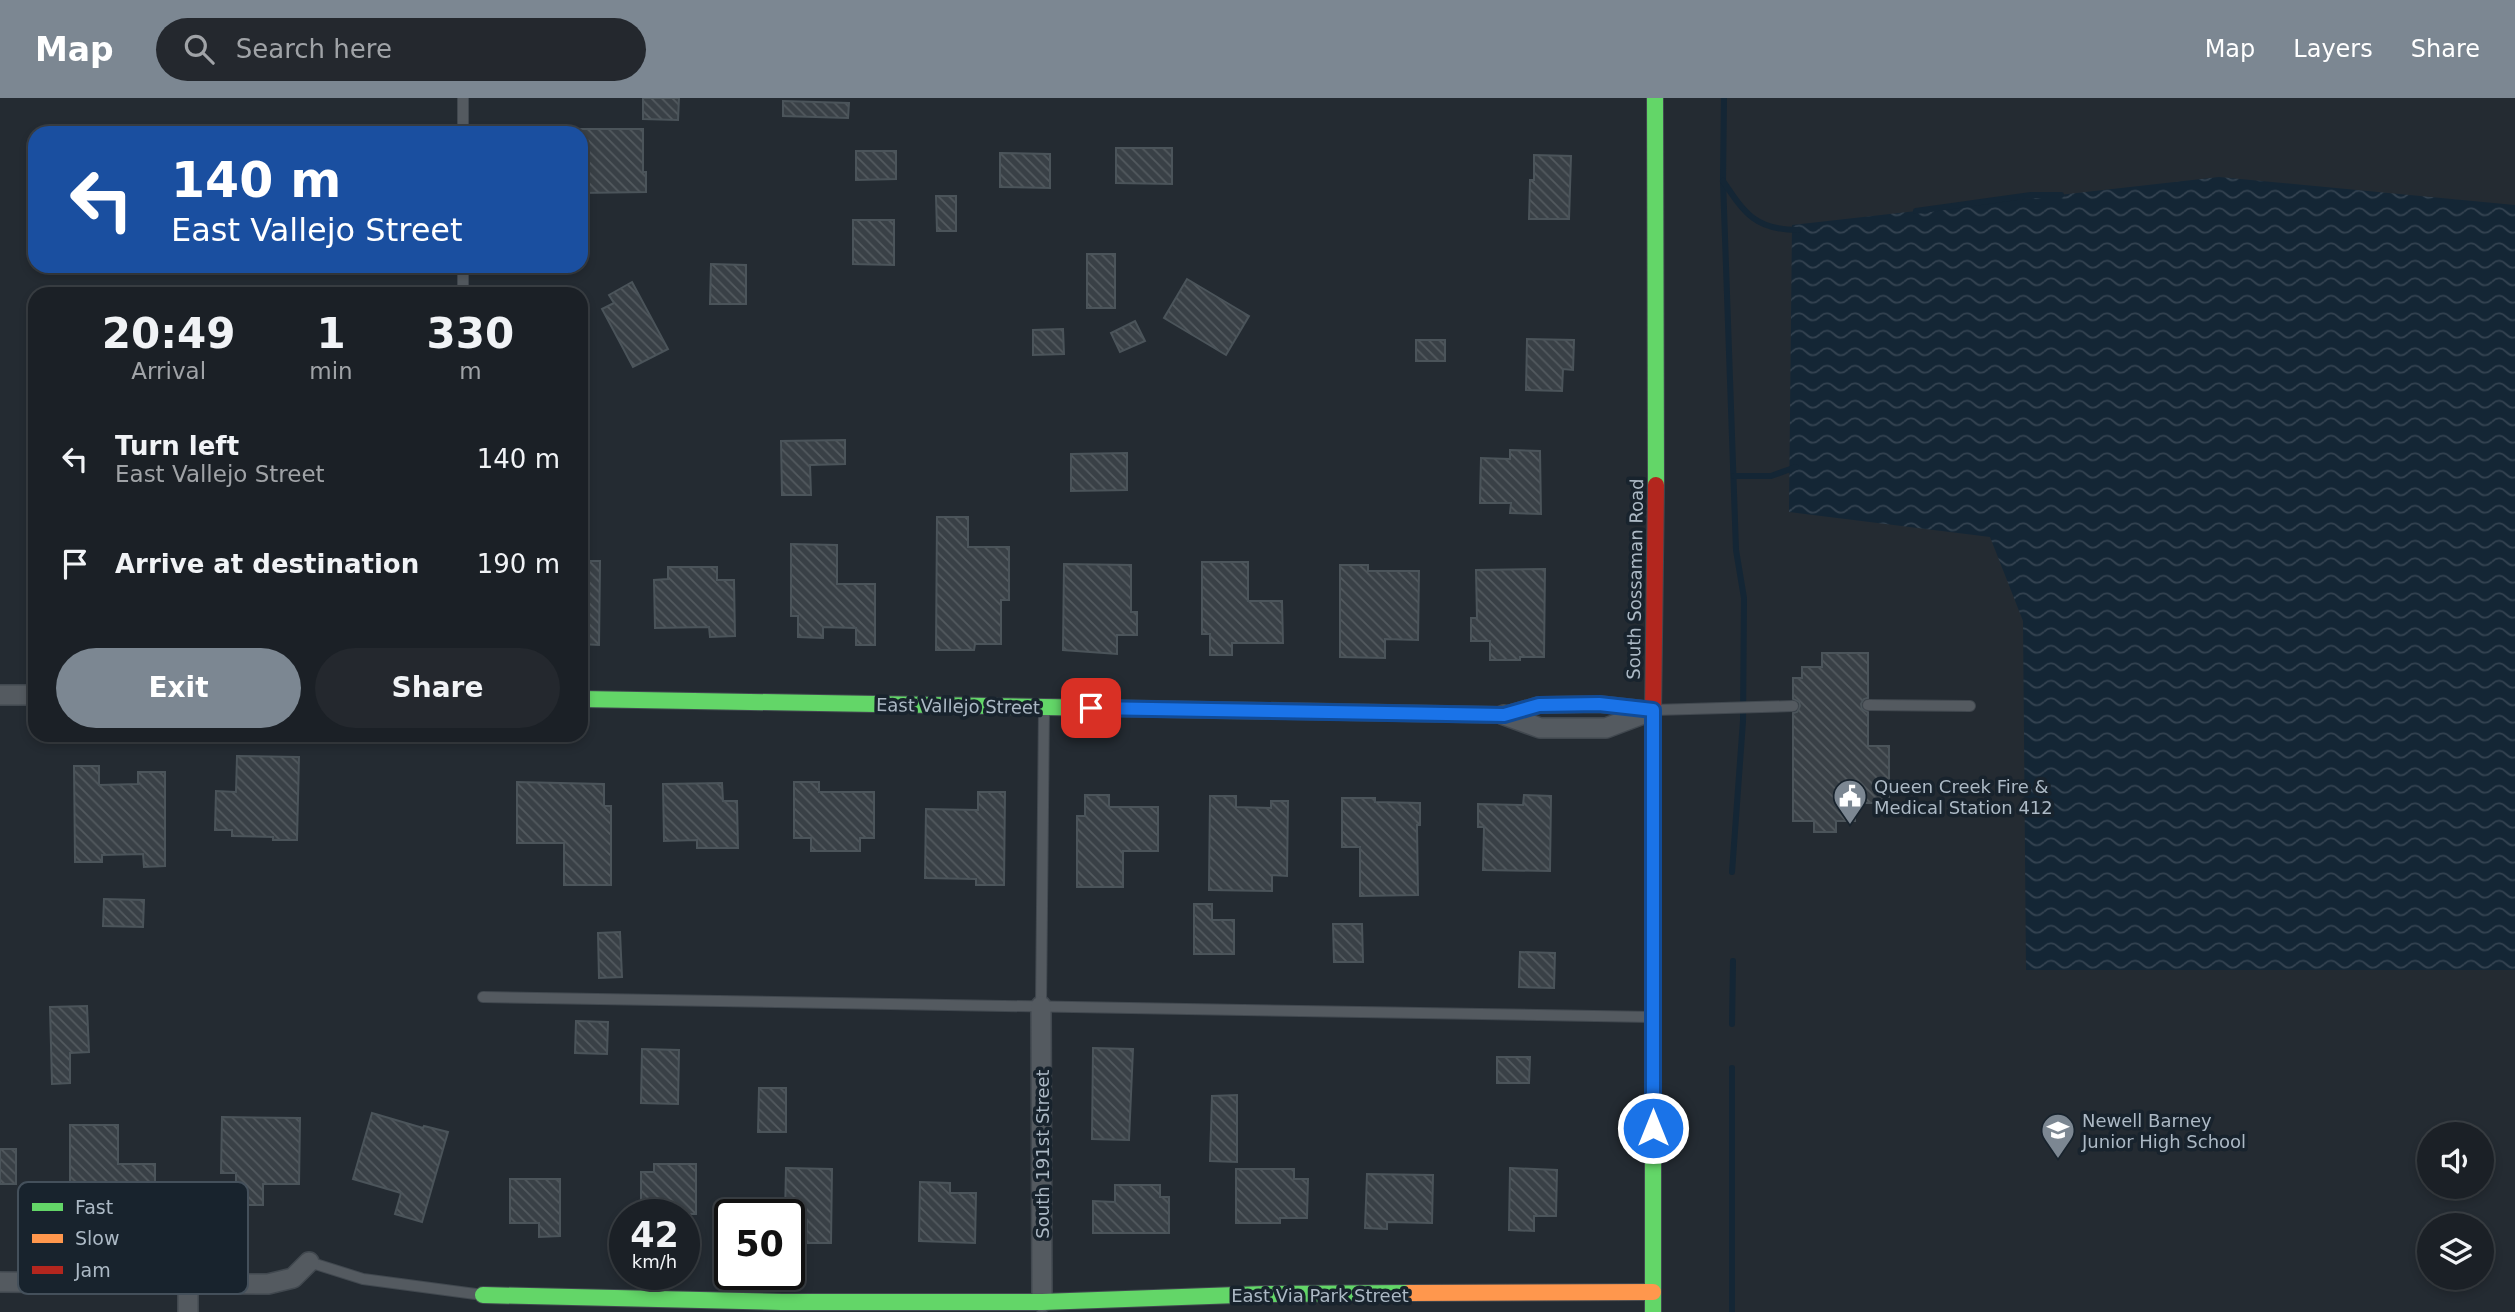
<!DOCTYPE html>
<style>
body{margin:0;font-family:"DejaVu Sans",sans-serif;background:#24282e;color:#f1f3f6;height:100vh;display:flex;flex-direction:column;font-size:26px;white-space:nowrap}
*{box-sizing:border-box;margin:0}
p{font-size:23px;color:#a0a3a7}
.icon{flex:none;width:38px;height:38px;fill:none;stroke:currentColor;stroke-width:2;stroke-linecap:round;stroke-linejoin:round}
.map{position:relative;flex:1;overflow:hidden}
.drawer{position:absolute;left:28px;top:189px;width:560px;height:455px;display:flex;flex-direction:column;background:#1b2026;border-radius:21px;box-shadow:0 4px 10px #0003,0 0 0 2px #393e43}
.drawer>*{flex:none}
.banner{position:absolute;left:28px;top:28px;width:560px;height:147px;border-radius:21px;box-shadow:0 4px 10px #0003,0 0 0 2px #393e43;background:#1a4fa0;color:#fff;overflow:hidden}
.tools{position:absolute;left:2417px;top:1024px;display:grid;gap:14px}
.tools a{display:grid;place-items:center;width:77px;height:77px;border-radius:50%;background:#1b2026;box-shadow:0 4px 10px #0003,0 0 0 2px #393e43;font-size:35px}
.speed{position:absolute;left:609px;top:1101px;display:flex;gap:14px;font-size:35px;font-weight:700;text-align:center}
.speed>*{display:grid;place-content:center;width:91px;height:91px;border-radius:50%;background:#1b2026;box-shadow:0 4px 10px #0003,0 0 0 2px #393e43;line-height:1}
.speed small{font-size:18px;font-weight:400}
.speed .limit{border:4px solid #111;border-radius:10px;background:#fff;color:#111}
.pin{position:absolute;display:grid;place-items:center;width:60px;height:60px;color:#fff;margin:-30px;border-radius:14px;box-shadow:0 4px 10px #0006}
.me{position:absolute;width:77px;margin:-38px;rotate:0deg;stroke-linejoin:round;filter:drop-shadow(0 0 5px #0008)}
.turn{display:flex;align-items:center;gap:24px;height:147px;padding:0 28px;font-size:32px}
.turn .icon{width:91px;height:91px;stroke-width:2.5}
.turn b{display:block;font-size:49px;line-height:60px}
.eta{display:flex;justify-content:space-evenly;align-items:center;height:119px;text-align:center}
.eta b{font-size:42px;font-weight:600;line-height:49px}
.button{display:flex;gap:14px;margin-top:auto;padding:14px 28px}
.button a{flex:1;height:80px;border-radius:42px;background:#7c8792;color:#fff;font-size:28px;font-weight:600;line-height:80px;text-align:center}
.button a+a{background:#24282e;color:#f1f3f6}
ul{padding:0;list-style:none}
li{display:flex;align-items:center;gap:21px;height:105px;padding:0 28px}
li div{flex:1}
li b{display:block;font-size:26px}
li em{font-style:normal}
header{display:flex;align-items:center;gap:42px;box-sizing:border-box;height:98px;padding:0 35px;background:#7c8792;color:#fff}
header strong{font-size:33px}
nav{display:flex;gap:38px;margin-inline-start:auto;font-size:24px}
.search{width:490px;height:63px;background:#24282e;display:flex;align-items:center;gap:18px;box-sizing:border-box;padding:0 24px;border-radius:38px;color:#a0a3a7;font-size:26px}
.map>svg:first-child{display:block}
</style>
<header>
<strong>Map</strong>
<div class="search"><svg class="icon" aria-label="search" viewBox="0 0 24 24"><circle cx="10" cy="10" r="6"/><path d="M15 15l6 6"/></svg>Search here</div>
<nav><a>Map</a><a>Layers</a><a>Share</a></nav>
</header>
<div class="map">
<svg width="2515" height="1214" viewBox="0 0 2515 1214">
<defs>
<pattern id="water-waves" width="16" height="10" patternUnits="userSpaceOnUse" patternTransform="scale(1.75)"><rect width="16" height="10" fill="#142635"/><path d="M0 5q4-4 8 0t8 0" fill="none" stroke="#344351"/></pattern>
<pattern id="building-back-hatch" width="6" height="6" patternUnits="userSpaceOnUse" patternTransform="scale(1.75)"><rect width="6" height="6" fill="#394046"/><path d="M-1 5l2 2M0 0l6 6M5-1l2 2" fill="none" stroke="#535a5f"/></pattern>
</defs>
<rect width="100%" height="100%" fill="#242b32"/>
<path fill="url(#water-waves)" d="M2219 79 2515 107V872H2026L2023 523 1990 439 1789 414 1792 127Z"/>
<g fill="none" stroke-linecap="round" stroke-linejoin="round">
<g stroke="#142635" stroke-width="6">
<path d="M1724 0 1723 83 1736 452 1744 500 1743 623 1732 774"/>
<path d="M1723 83C1745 116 1756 132 1798 132"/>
<path d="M1916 113 2031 97H2061"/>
<path d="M1734 378H1771L1796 369"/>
<path d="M1732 926 1733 863"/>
<path d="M1732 970V1214"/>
</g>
</g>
<g fill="url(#building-back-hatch)" stroke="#4b545a" stroke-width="2">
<path d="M643 0H679L678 22 643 21Z"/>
<path d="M783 3 849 5 848 20 783 18Z"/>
<path d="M581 31H643V74H646V94L581 95Z"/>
<path d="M1116 50H1172V86L1116 85Z"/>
<path d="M856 53H896V81L856 82Z"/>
<path d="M1000 55 1050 56V90L1000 89Z"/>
<path d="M1534 57 1571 58 1569 121H1529L1530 82H1534Z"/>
<path d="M936 98H956V133H937Z"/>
<path d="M853 122H894V167L853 166Z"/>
<rect x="1087" y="156" width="28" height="54"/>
<path d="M711 166 746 167V206H710Z"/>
<path d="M1187 181 1249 218 1226 257 1164 220Z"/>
<path d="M632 184 668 251 633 269 602 211 614 205 609 197Z"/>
<path d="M1135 223 1145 243 1120 254 1111 235Z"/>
<path d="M1063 231 1064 256 1033 257V232Z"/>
<path d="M1527 241 1574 242 1573 272 1563 271 1562 293 1526 292Z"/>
<rect x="1416" y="242" width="29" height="21"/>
<path d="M845 342V366L810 367 811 397H782L781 343Z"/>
<path d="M1510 352 1540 353 1541 416 1510 415 1511 405H1480L1481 360 1510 361Z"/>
<path d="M1127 355V392L1071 393V356Z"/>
<path d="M937 419H968V449H1009V502H1001V546H975L974 552H936Z"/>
<path d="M791 446 837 447V486H875V547H856V530L823 529V540L798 539V518H791Z"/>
<path d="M581 463H600L599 547 581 546Z"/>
<path d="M1202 464H1248V503H1282L1283 545H1232V557H1210V536H1202Z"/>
<path d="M1064 466 1131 467V514H1137V537H1117V556L1063 552Z"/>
<path d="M1340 467H1368V473H1419L1418 542 1385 541V560L1340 559Z"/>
<path d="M668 469H717V482H734L735 538 710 539 709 529 655 530 654 482 668 481Z"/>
<path d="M1545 471 1544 559H1520V562H1490V543H1471V520H1477L1476 472Z"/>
<path d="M1822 555H1868V600L1864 601 1861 606 1862 611 1868 614V648H1889V705H1855V723H1836V734H1814V723H1793V615L1797 614 1800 608 1799 604 1793 601V580H1802V569H1822Z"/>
<path d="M237 658 299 659 297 742H273V739L232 738V732H215L216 693 236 694Z"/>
<path d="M74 668H99V687L138 686V674H165V768L144 769 143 756 102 757V764H75Z"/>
<path d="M517 684 604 686V708H611V787H564V745H517Z"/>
<path d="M794 684H819V694H874V740H860V753H811V740H794Z"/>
<path d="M722 685 723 703H737L738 750H697V742L664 743 663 686Z"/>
<path d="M978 694H1005L1004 787H976V781L925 780 926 711 978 712Z"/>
<path d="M1085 697H1109V709H1158V753H1123V789H1077V718H1085Z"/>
<path d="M1524 697 1551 698 1550 773 1483 772 1484 729H1478V706L1523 707Z"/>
<path d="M1210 698H1236V709L1271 710V703H1288L1287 778 1272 777V793L1209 792Z"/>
<path d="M1342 700H1375V704L1420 705V727H1417L1418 797 1360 798V749H1342Z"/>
<path d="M104 801 144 802 143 829 103 828Z"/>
<path d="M1194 806H1212V822H1234V856H1194Z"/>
<path d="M1333 826H1362L1363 864H1334Z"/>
<path d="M620 834 622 879 599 880 598 835Z"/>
<path d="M1520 854 1555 855 1554 890 1519 889Z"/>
<path d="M87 908 89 954 70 955V985L52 986 50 909Z"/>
<path d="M576 923 608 924 607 956 575 955Z"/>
<path d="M1093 950 1133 951 1129 1042 1092 1041Z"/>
<path d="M642 951 679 952 678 1006 641 1005Z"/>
<path d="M1497 959H1530L1529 985H1497Z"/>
<path d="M759 990H786V1034H758Z"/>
<path d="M1237 997V1064L1210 1063 1212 998Z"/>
<path d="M372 1015 423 1030 424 1028 448 1034 422 1124 395 1116 401 1095 353 1081Z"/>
<path d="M222 1019 300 1020 299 1086H263V1107H236V1075H221Z"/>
<path d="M70 1027H118V1066H155V1109H104V1121H78V1099H70Z"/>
<rect x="0" y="1051" width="16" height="35"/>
<path d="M654 1066H696V1116H641V1074H654Z"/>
<path d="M786 1070 832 1071 831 1145H806L807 1122H789V1116H785Z"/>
<path d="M1510 1070 1557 1072 1556 1118H1534V1133L1509 1132Z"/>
<path d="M1236 1071H1294V1081H1308L1307 1120H1280V1125H1236Z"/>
<path d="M1367 1076 1433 1077 1432 1125 1387 1124V1131L1365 1130Z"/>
<path d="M510 1081H560V1138L539 1139V1125H510Z"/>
<path d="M920 1084 950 1085V1095H976L975 1145 919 1143Z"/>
<path d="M1115 1087H1160V1099H1169V1135H1093V1103L1115 1104Z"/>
</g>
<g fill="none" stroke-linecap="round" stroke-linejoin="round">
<defs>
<g id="lane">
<path d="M463 0V35"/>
<path d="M463 168V196"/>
<path d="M1868 607 1970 608"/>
<path d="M1654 612 1793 608"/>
<path d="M483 899 1652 919"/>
<path d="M1041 908 1044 611"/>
<path d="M309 1164 363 1181 483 1197"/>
</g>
<g id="street">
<path d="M0 597H35"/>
<path d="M1504 617 1540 630H1606L1651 613"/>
<path d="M1041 908 1042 1204"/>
<path d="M0 1184 268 1186 293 1180 309 1164"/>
<path d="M188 1184V1214"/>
</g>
<g id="fast">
<path d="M1655 0 1656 387"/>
<path d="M581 601 1394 615"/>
<path d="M1653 616V1214"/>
<path d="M483 1197 782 1204H1042L1265 1196 1409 1195"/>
</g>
<g id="slow">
<path d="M1394 615 1504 617 1539 607 1599 606 1653 612"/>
<path d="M1409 1195 1653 1194"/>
</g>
<path id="jam" d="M1653 616 1656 387"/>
</defs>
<use href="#lane" stroke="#41484f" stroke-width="12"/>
<use href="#street" stroke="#41484f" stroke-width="22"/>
<use href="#fast" stroke="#41484f" stroke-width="18"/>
<use href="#slow" stroke="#41484f" stroke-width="18"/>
<use href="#jam" stroke="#41484f" stroke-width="18"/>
<use href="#lane" stroke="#545a60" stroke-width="10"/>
<use href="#street" stroke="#545a60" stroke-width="19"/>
<use href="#fast" stroke="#63d668" stroke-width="16"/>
<use href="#slow" stroke="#ff974d" stroke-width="16"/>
<use href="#jam" stroke="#b3261e" stroke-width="16"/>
</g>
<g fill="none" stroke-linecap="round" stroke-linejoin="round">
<defs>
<path id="route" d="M1091 610 1504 617 1539 607 1599 606 1653 612V1030"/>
</defs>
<use href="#route" stroke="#114b97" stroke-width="18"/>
<use href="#route" stroke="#1a73e8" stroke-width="12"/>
</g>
<defs>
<symbol id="civic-pin" viewBox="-11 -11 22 30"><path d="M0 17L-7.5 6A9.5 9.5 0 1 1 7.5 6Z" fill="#7c8792" stroke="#18232d"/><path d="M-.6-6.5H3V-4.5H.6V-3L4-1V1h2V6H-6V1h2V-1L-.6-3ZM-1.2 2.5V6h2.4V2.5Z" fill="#fff"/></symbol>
<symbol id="school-pin" viewBox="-11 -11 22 30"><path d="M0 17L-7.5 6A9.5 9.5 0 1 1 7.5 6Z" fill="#7c8792" stroke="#18232d"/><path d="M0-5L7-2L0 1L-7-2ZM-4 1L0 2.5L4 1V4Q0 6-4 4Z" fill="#fff"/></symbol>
</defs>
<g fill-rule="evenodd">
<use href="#civic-pin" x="1831" y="679" width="38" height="52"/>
<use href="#school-pin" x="2039" y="1013" width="38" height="52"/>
</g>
<g text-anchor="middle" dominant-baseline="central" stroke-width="7" stroke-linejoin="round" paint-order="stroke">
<g font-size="18" fill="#acb9c5" stroke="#18232d">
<text transform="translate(1635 481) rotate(-89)">South Sossaman Road</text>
<text transform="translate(958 608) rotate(1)">East Vallejo Street</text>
<text transform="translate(1042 1056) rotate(-90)">South 191st Street</text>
<text x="1320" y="1197">East Via Park Street</text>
</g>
<g font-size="18" fill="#acb9c5" stroke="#18232d" text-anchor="start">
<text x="1874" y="688">Queen Creek Fire &amp;<tspan x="1874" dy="21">Medical Station 412</tspan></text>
<text x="2082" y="1022">Newell Barney<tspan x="2082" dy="21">Junior High School</tspan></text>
</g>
</g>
<rect x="18" y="1084" width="230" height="112" rx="10" fill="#18232d" stroke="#44505b" stroke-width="2"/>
<rect x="32" y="1105" width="31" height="8" fill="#63d668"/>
<rect x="32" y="1136" width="31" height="9" fill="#ff974d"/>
<rect x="32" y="1168" width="31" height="8" fill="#b3261e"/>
<g font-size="19" fill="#acb9c5">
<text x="75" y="1116">Fast</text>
<text x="75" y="1147">Slow</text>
<text x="75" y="1179">Jam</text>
</g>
</svg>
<div class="tools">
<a><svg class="icon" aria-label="sound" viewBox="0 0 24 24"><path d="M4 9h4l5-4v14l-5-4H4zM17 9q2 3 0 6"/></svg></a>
<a><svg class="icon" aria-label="layers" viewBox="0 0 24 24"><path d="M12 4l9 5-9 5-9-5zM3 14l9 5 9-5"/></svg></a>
</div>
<div class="speed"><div>42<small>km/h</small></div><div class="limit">50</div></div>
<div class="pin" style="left:1091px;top:610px;background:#d93025"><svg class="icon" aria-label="arrive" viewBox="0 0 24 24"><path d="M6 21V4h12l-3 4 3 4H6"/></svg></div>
<svg class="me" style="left:1653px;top:1030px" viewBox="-20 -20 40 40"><circle r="17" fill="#1a73e8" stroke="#fff" stroke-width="3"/><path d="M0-11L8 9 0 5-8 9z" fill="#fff"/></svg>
<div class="banner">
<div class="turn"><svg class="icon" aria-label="left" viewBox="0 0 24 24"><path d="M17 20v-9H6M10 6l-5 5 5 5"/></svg><div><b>140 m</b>East Vallejo Street</div></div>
</div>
<section class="drawer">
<div class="eta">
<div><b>20:49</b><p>Arrival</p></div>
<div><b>1</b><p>min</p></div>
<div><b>330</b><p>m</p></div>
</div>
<ul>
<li><svg class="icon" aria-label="left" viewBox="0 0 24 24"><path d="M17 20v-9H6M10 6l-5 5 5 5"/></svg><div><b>Turn left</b><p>East Vallejo Street</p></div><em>140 m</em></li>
<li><svg class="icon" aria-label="arrive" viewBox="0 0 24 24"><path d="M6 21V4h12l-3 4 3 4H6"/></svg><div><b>Arrive at destination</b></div><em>190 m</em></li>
</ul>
<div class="button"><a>Exit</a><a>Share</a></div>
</section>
</div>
